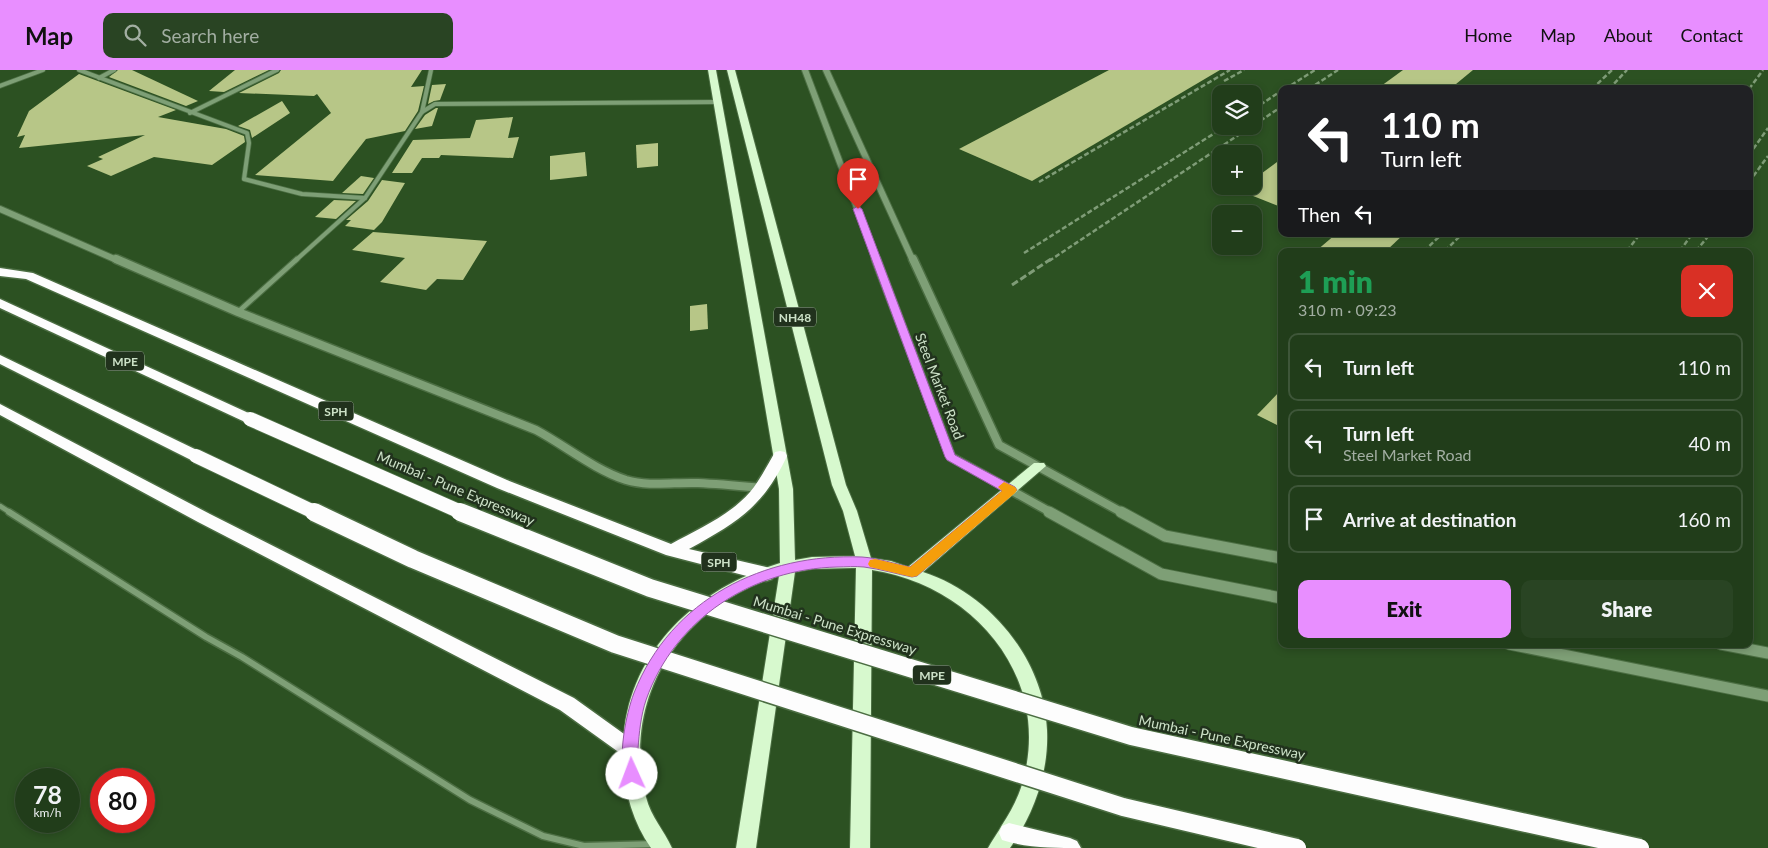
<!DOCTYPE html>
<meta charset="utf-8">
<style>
body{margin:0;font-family:Lato,sans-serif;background:#294423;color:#f1f3f6;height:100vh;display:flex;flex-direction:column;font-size:19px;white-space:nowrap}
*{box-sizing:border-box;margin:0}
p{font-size:16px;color:#a2aea2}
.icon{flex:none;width:28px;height:28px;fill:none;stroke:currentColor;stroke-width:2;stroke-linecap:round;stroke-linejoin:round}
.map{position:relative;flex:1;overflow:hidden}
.side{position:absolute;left:1278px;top:178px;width:475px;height:400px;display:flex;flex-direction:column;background:#213d1a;border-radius:10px;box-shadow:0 2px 8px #0003,0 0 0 1px #3e5639}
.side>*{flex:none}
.guide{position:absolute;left:1278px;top:15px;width:475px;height:152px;border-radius:10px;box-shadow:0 2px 8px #0003,0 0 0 1px #3e5639;background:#202124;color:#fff;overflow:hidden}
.buttons{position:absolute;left:1212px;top:15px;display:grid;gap:10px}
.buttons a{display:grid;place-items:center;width:50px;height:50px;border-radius:10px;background:#213d1a;box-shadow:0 2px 8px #0003,0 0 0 1px #3e5639;font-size:25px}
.speed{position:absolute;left:15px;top:698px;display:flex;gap:10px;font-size:25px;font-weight:700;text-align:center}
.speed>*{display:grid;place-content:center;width:65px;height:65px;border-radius:50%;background:#213d1a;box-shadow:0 2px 8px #0003,0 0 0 1px #3e5639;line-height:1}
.speed small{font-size:12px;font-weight:400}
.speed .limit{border:8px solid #d22;background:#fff;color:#111}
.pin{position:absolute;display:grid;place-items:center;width:42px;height:42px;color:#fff;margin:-51px -21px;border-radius:50% 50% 50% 0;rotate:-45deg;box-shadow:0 0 5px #0007}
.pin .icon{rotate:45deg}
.me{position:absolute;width:55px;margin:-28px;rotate:358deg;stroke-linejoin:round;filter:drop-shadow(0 0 4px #0008)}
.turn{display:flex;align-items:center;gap:18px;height:105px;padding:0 20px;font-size:22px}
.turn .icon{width:65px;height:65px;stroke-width:2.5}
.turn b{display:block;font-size:35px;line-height:42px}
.then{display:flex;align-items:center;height:48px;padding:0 20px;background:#0003;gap:10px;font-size:19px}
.round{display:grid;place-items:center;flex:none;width:52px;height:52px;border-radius:10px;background:#294423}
.overview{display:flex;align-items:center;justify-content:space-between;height:85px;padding:0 20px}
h1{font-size:30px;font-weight:800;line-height:38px;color:#1e9e55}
.primary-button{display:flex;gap:10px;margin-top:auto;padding:10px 20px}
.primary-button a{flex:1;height:58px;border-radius:10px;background:#e88eff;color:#111;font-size:20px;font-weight:800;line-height:58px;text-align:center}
.primary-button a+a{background:#294423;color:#f1f3f6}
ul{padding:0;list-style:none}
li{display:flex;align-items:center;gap:15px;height:68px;margin:0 10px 8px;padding:0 10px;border:2px solid #3e5639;border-radius:10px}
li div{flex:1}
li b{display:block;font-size:19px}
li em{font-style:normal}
header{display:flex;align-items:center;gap:30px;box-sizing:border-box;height:70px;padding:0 25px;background:#e88eff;color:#111}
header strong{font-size:24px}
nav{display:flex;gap:28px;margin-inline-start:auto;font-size:18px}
.search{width:350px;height:45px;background:#294423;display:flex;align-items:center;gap:12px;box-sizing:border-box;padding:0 18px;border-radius:10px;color:#a2aea2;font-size:19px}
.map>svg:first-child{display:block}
</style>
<header>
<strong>Map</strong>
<div class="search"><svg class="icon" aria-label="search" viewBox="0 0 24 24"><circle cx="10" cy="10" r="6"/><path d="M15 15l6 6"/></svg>Search here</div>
<nav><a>Home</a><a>Map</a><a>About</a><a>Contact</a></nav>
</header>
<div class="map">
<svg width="1768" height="778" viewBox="0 0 1768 778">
<rect width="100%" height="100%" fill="#2c5122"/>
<g fill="#b7c687">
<path d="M118 0H132L198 31 186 36 109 7Z"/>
<path d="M235 0H269L224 22 209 21Z"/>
<path d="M281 0H422L411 17 424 16 418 41 405 61 366 69 333 111 255 105 331 43 317 24 314 26 239 23 279 3Z"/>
<path d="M1109 0H1220L1032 111 959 79Z"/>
<path d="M1403 0H1473L1450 19H1377Z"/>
<path d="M79 4 176 40 158 47 226 59 244 66 245 72 212 95 154 87 111 106 87 96 103 89 98 87 145 65 19 78 25 65 17 67 29 41Z"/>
<path d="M446 14 440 30 434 31 428 34 432 15Z"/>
<path d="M282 31 290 43 252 68 250 60 238 56Z"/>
<path d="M436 38H438L432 56 415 59 425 45Z"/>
<path d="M513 47 508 68 519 67 513 88 441 85 439 88H422L412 103H392L413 70 470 68 476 50Z"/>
<path d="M658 73V96L637 98 636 75Z"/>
<path d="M585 82 587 106 550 110V86Z"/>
<path d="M1281 89V137L1238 120 1244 116H1254V109Z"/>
<path d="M361 106 374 108 363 124 342 123Z"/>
<path d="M382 110 405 113 382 152 374 160 345 156 351 150H346L368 131Z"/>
<path d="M334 130 356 131 336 149 315 147Z"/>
<path d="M373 162 487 171 463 210 437 209 426 220 380 212 405 188 352 180Z"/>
<path d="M1336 164H1404L1386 181H1316Z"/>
<path d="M707 234 708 259 690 261V236Z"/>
<path d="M1281 320V357L1257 345Z"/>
</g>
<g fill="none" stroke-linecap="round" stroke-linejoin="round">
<defs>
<g id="minor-far2">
<path d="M79 0 247 63 249 73 244 109 302 124 365 128"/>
<path d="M99 8 114 0"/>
<path d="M0 16 43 0"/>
<path d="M422 42 431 0"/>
<path d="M190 43 277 0"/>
<path d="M295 191 365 128 422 42 435 34 718 32"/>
</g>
<g id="minor-far1">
<path d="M238 242 297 189"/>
<path d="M0 436 11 443"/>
</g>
<path id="minor" d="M9 442 206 567 242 587 470 730 543 766 584 776 655 774"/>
<g id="tertiary-far2">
<path d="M805 0 877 191"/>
<path d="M826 0 913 191"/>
<path d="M0 139 119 191"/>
</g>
<g id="tertiary-far1">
<path d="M116 189 238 242 536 360C566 376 593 399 626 410 649 417 675 412 698 413 720 414 741 416 763 418"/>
<path d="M876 189 951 387 1052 443"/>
<path d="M913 189 999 375 1123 443"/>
</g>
<g id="tertiary">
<path d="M1049 442 1161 504 1281 528"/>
<path d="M1121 442 1165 466 1281 488"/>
<path d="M1509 574 1768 626"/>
<path d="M1721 574 1768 583"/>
</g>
<path id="trunk" d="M708 0H716L793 419 795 490 812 487 855 486 843 441 832 415 727 0H735L846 415 857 441 871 488 891 491 908 497 1034 393H1044L1046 396 923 502C989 523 1044 589 1047 660 1049 702 1034 744 1010 778H988C992 770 998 763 1002 755 1012 740 1020 724 1024 707 1050 603 971 515 872 500L870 778H850L856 498H852L812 499 795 502 756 778H736L779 506C681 536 621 626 646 727 651 747 664 760 672 778H651C632 751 623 718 623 684 622 588 691 520 780 493L779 419Z"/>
<g id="motorway">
<path d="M0 198 33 203 507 410 671 474C698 459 729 446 750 422 760 410 767 396 775 382L780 381 785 382 787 386C763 437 738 452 689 479L766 497 772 499 774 504 772 509 766 511 666 485 497 418 26 209 0 206Z"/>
<path d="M0 229 255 346 257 349 255 352H245L0 238Z"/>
<path d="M0 285 201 382 203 386 201 390 196 391 191 390 0 294Z"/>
<path d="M0 334 210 444 574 628 638 674 641 680 638 686 631 689 624 686 560 640 198 452 0 345Z"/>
<path d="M1009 753 1070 768 1077 771 1081 778C1054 778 1027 778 1002 770L999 763 1002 756Z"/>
</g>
</defs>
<use href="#minor-far2" stroke="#4c6e43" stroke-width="5.5"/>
<use href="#minor-far1" stroke="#4c6e43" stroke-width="7"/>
<use href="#minor" stroke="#4c6e43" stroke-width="9"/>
<use href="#tertiary-far2" stroke="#4c6e43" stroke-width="8"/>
<use href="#tertiary-far1" stroke="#4c6e43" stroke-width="11"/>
<use href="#tertiary" stroke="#4c6e43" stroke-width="13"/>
<use href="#trunk" stroke="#4c6e43" stroke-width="2"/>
<use href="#motorway" stroke="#4c6e43" stroke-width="3"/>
<use href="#minor-far2" stroke="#7e9f76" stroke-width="4"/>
<use href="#minor-far1" stroke="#7e9f76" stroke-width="4.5"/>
<use href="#minor" stroke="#7e9f76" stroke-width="6"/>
<use href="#tertiary-far2" stroke="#7e9f76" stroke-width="6"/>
<use href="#tertiary-far1" stroke="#7e9f76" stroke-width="8"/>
<use href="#tertiary" stroke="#7e9f76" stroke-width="11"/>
<use href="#trunk" fill="#d7f9ce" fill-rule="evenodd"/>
<use href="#motorway" fill="#fdfdfd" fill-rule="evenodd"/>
<g stroke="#7f9c77" stroke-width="2.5" stroke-dasharray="5 2.5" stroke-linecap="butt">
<path d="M1224 11 1244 0"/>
<path d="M1285 19 1315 0"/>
<path d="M1309 19 1338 0"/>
<path d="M1592 19 1612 0"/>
<path d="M1609 19 1627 0"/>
<path d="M1749 19 1763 0"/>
<path d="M1254 39 1281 21"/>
<path d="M1254 55 1281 37"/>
<path d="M1749 85 1768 58"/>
<path d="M1039 112 1230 0"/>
<path d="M1749 112 1768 86"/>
<path d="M1424 181 1442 164"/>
<path d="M1445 181 1462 164"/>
<path d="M1627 181 1640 164"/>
<path d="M1680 181 1692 164"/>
<path d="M1696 181 1710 164"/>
<path d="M1024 183 1226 56"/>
<path d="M1049 191 1252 56"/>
</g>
<path stroke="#7f9c77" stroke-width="3" stroke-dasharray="7 3" stroke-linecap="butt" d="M1012 215 1051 189"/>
<defs>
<g id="motorway-bridge-far1">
<path d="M250 349 463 443"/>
<path d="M196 386 316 443"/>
</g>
<g id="motorway-bridge">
<path d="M314 442 413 489 615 574 1123 737 1297 778"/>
<path d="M460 442 650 518 1131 666 1640 778"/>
</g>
</defs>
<use href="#motorway-bridge-far1" stroke="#4c6e43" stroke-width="16" stroke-linecap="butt"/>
<use href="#motorway-bridge" stroke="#4c6e43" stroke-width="21" stroke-linecap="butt"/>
<use href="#motorway-bridge-far1" stroke="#fdfdfd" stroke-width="14"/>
<use href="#motorway-bridge" stroke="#fdfdfd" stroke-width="18"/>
</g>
<path fill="#e88eff" stroke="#975ca6" d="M858 136 862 139 955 385 1015 417 1017 420 917 506 912 507C897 504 880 499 864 497 855 496 846 497 837 497 753 499 675 548 646 630 641 645 639 663 638 679 638 689 641 700 637 709L632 711 626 709C617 688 626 644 634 623 671 529 764 483 862 487 878 488 895 494 910 497L1002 421 947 390 945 387 853 139Z"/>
<path fill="#f59e0b" d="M1004 412 1015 417 1017 420 1015 423 917 506 912 507 870 497 868 494 870 490 875 489 910 497 1002 421 998 417Z"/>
<g text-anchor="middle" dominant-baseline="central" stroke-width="5" stroke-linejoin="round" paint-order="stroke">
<g fill="#21321d" stroke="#99ac94" stroke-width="1">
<rect x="774" y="237.5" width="42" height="19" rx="4"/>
<rect x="106" y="281.5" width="38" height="19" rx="4"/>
<rect x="318.5" y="331.5" width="35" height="19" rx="4"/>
<rect x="701.5" y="482.5" width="35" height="19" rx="4"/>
<rect x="913" y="595.5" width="38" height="19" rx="4"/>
</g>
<g font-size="12" font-weight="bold" fill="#cce1c7">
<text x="795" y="247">NH48</text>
<text x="125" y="291">MPE</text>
<text x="336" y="341">SPH</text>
<text x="719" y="492">SPH</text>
<text x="932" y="605">MPE</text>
</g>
<g font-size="14" fill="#cce1c7" stroke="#21321d">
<text transform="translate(940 316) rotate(69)">Steel Market Road</text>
<text transform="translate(456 418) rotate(23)">Mumbai - Pune Expressway</text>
<text transform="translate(835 555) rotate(17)">Mumbai - Pune Expressway</text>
<text transform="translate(1222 667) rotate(12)">Mumbai - Pune Expressway</text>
</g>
</g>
</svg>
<div class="buttons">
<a><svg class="icon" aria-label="layers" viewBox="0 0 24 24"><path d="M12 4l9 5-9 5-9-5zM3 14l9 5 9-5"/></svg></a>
<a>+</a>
<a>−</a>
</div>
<div class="speed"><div>78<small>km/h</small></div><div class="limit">80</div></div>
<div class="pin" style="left:858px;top:139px;background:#d93025"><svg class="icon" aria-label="arrive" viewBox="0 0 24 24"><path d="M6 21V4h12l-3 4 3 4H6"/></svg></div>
<svg class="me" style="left:632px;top:704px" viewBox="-20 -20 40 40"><circle r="19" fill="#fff"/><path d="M0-13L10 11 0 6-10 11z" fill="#e88eff"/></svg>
<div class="guide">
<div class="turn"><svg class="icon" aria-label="left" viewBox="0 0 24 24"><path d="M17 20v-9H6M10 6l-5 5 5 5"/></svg><div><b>110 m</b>Turn left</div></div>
<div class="then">Then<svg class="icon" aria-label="left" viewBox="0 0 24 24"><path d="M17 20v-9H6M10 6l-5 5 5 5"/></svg></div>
</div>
<section class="side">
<div class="overview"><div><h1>1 min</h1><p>310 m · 09:23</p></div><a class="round" style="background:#d93025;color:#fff"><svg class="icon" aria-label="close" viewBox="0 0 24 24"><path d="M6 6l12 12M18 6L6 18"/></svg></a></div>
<ul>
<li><svg class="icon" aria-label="left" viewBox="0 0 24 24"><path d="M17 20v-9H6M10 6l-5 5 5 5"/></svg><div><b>Turn left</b></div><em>110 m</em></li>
<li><svg class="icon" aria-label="left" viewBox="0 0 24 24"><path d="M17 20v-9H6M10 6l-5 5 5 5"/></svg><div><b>Turn left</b><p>Steel Market Road</p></div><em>40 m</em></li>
<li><svg class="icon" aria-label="arrive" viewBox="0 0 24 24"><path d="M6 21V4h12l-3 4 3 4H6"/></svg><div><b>Arrive at destination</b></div><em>160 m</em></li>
</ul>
<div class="primary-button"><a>Exit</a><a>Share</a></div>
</section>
</div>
